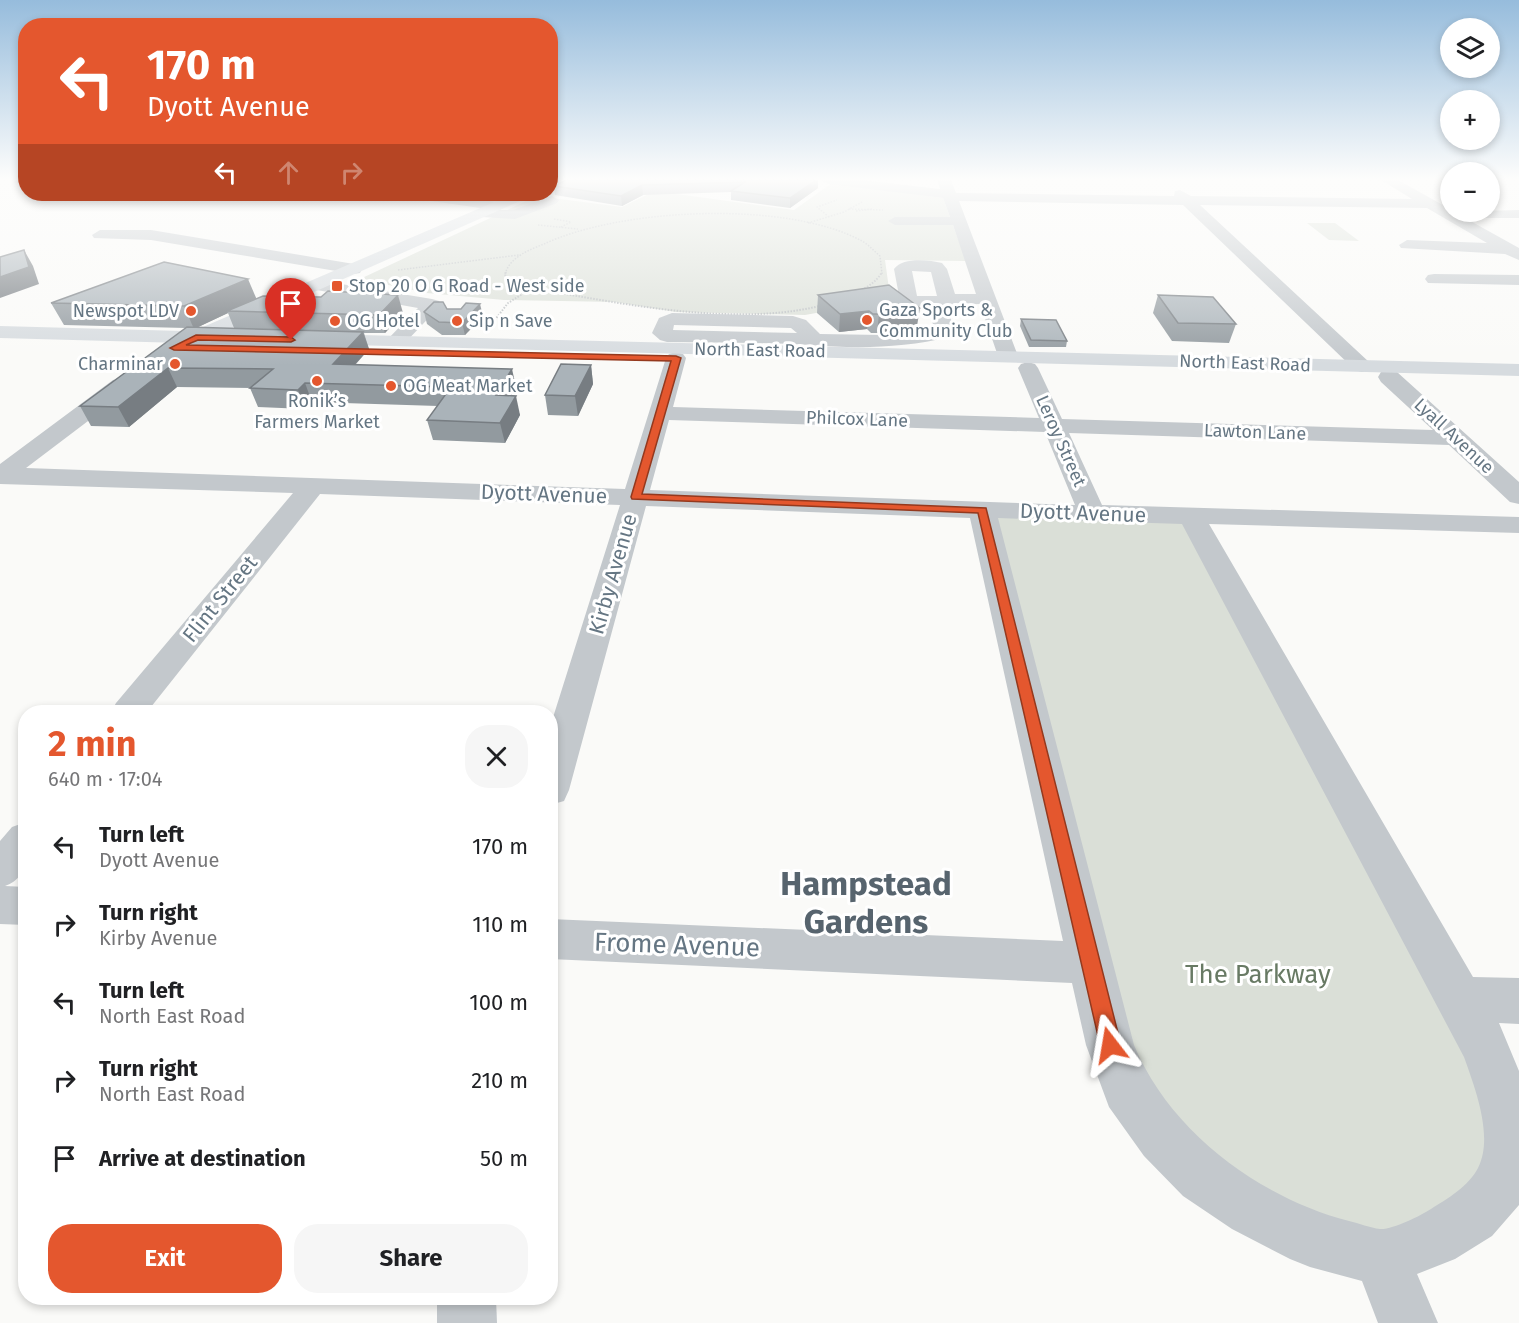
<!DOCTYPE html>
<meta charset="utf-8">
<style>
body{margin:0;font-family:"Fira Sans",sans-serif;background:#f6f6f6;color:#202124;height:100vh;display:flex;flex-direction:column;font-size:22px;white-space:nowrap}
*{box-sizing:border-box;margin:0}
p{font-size:20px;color:#757577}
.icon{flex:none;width:33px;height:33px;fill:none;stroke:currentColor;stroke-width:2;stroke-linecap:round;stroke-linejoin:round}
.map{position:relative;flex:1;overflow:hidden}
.details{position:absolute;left:18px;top:705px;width:540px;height:600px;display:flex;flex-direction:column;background:#fff;border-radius:24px;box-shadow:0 3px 9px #0003}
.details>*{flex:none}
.banner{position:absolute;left:18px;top:18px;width:540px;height:183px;border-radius:24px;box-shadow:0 3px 9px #0003;background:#e4572e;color:#fff;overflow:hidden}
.tools{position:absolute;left:1440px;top:18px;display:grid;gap:12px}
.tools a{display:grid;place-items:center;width:60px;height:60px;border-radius:50%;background:#fff;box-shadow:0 3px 9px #0003;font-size:30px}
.pin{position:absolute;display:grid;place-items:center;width:51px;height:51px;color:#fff;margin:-62px -26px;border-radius:50% 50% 50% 0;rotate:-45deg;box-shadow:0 0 6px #0007}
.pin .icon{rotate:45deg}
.me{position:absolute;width:66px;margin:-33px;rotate:346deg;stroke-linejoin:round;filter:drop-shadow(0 0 4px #0008)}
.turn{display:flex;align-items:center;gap:21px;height:126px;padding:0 30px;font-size:27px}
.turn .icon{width:78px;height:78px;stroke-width:2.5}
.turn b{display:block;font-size:42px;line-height:51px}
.lanes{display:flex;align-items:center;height:57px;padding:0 30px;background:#0003;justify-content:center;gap:30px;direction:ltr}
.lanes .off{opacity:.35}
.round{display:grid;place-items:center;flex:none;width:63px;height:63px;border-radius:24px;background:#f6f6f6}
.overview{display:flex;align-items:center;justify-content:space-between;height:102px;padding:0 30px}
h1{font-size:36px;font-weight:700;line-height:45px;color:#e4572e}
.action{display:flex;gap:12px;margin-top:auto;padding:12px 30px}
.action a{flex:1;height:69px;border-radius:24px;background:#e4572e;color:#fff;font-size:24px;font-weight:700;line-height:69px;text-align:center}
.action a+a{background:#f6f6f6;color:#202124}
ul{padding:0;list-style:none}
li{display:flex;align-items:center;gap:18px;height:78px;padding:0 30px}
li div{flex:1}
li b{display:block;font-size:22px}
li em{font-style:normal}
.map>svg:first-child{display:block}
</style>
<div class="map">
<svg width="1519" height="1323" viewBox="0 0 1519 1323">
<rect width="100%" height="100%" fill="#fafaf8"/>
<g fill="#dadfd7">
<path d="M832 183 943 198 966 261 885 260 890 296 849 307 805 315 676 312 615 302 504 300 427 293 360 279 537 196 622 207 655 191 794 210Z"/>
<path d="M1307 223H1335L1359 241 1329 240Z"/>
<path d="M982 510 1192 517 1493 1068 1506 1163 1382 1258 1216 1185 1110 1045Z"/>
</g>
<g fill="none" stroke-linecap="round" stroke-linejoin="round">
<g stroke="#bbbfc2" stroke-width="1.5" stroke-dasharray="1.5 1.5" stroke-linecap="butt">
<path d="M849 209 883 210"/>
<path d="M856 211 872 209"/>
<path d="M829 217 817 207 837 200"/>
<path d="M554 219 571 222 561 227"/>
<path d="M808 223 844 212 862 202"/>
<path d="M538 225 578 229"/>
<path d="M398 270 519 255"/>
<path d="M505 274C510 257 529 250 544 244 621 208 786 200 862 241 869 245 874 251 880 256L882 274"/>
</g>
<g stroke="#bbbfc2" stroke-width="2" stroke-dasharray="1.5 1.5" stroke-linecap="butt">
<path d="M506 272 505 275 518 284 532 288C625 304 766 335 854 294 864 289 877 282 882 272"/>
<path d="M491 325 508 303 532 288"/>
</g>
<g fill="#c3c8cc" fill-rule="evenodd">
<path d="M13 180H26V185L15 183Z"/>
<path d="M821 180H862L940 189 937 180H951L956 193 1174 196 1175 191 1180 190 1191 196 1412 199 1381 180H1398L1450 209V212L1519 210V218H1465L1519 248V260L1505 254 1401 248 1399 245 1407 240 1487 243 1427 208 1200 205 1369 362 1372 366 1369 370 1362 372 1355 370 1183 205 959 201 1018 356 1015 360 1008 362 1001 360 998 356 980 304 947 305 954 330 949 337C904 348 857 349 811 345 763 342 715 343 667 342L660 340 652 333 659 318 672 313 793 316 806 320 820 334 882 335 934 329 929 307 903 305 900 301 894 269C903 257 928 260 942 263L947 269 955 294H976L953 225H895L888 221 895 217H950L943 198 828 184ZM912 271 931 272 937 296H917ZM674 325 791 328 797 333 673 330Z"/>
<path d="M147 194H163L156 198 149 197Z"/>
<path d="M404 194H438L497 202 504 206 500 210H513L552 196 559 200 557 203 515 219 482 217 475 213 477 210 487 209 411 198Z"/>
<path d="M100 230H151L354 264 360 265 362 269 360 273 354 274 151 240 94 238 92 235Z"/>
<path d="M1434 274 1519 275V285L1428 283 1425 279 1428 275Z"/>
<path d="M317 280 432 299 439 301 441 305 402 346H388L385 342 418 308 311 289 308 285 311 281Z"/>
<path d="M676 352 683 354 686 358 673 407 1039 418 1018 368 1021 364 1028 362 1035 364 1038 368 1062 419 1433 430 1381 382 1378 377 1381 372 1389 371 1397 372 1519 482V504L1510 502 1449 445 1069 433 1102 505 1519 517V533L1209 524 1473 977 1519 978V1024L1499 1023 1519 1071V1205L1492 1236 1455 1259 1417 1274 1438 1323H1378L1362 1281 1310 1267 1290 1259 1232 1229 1183 1196 1144 1156 1109 1107 1086 1045 1072 983 550 959V919L1063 941 970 518 646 506 569 790 564 801 550 805V727L620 505 320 494 147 712H111L116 703 293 493 0 484V464L113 380 121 378 129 380 132 385 129 390 26 468 625 489 666 358 669 354ZM669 420 1045 432 1075 505 650 490ZM998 518 1182 524 1464 1057C1475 1088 1494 1137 1478 1168 1469 1186 1447 1199 1431 1209 1420 1216 1392 1230 1380 1229 1370 1228 1359 1223 1349 1221 1260 1198 1170 1132 1134 1045Z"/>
<path d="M26 822C26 847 33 876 5 886L26 887V925L0 924V841L12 827Z"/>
<path d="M437 1298H496L497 1323H437Z"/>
</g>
<g fill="#d6dbdf" fill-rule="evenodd">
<path d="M550 180H560L550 185Z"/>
<path d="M513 194H531L529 197 203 341H189L186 337 189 333Z"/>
</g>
<g fill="#d6dbdf" fill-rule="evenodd">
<path d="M0 326 219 332 226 334 229 338 226 342 219 344 0 338Z"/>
<path d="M321 334 1519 364V376L314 344 311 340 314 336Z"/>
</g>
</g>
<g fill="#929a9f" fill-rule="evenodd">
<path d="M818 180V188L790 208 731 200V192L643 195 622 206 555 195 554 186Z"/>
<path d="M818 295 917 326 877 333H871L867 329 839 332 817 313Z"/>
<path d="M1158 295 1236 324 1229 343 1172 341 1153 313Z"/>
<path d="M256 299 403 313 385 333H364L369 349 356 364 516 387 511 396 520 415 505 443 433 440 427 420 438 406 312 402 305 409 258 407 250 388H251L177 387 129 427 91 426 80 406 186 328 64 325 51 303ZM228 313 234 328H196Z"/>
<path d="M447 309 483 316 465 335H442L427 324 424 312Z"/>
<path d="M1021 319 1067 341 1066 347H1029L1020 326Z"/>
<path d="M591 365 593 384 578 416 548 415 545 395Z"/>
</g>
<g fill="#777d82">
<path d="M816 180H818V188L790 208V198Z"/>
<path d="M642 185 643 195 622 206 621 196Z"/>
<path d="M24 250 33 266 39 284 0 298V277Z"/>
<path d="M248 279 257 300 227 311 228 313 194 329 184 306Z"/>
<path d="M398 295 403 313 385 333 379 315Z"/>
<path d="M480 304 483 316 465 335 462 323Z"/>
<path d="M920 308 917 326 877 333 879 314Z"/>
<path d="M869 311 867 329 839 332 840 314Z"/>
<path d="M363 332 369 349 339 382 333 364Z"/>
<path d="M591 365 593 384 578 416 575 396Z"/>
<path d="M168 368 177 387 129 427 118 407Z"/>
<path d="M512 369 516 387 500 414 496 395Z"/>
<path d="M305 383 312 402 305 409 298 390Z"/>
<path d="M516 396 520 415 505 443 500 423Z"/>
</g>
<g fill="#aab3b9" stroke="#777d82" stroke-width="1.5">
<path d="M566 180H816L790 198 731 191 745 182 642 185 621 196 554 186Z"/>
<path d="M24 250 29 267 0 277V257Z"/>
<path d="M164 262 248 279 184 306 51 303Z"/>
<path d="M889 285 920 308 879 314H873L869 311 840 314 818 295Z"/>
<path d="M328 291 398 295 379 315 227 311 263 296 321 297Z"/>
<path d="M1158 295 1213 297 1236 324 1178 323Z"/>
<path d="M434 302H443L447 309H461L466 303 480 304 462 323 439 322 424 312Z"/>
<path d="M1021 319 1056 320 1067 341 1031 340Z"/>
<path d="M187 327 363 332 333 364 512 369 496 395 516 396 500 423 427 420 451 387 305 383 298 390 250 388 273 369 168 368 118 407 80 406Z"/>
<path d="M561 364 591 365 575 396 545 395Z"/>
</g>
<linearGradient id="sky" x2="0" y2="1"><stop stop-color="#96bcdc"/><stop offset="0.49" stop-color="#fdfdfc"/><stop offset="1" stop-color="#fdfdfc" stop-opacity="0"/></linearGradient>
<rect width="1519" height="365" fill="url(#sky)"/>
<path fill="#e4572e" stroke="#94391e" stroke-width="1.5" d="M196 335 291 337 295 340 291 342 198 340 186 345 676 356 681 358 642 494 986 508 1121 1045 1118 1052 1110 1055 1103 1052 1100 1045 978 513 632 499 631 497 671 361 174 350 170 348Z"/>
<g fill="#e4572e" stroke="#fff" stroke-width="2">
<rect x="331" y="280" width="12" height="12" rx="3"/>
<circle cx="191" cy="311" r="6"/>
<circle cx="867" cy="320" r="6"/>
<circle cx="335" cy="321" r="6"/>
<circle cx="457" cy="321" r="6"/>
<circle cx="175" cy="364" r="6"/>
<circle cx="317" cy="381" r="6"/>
<circle cx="391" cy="386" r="6"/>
</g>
<g text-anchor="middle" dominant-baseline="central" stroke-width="6" stroke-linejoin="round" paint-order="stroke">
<g font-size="18" fill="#657683" stroke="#fff" text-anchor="start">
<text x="349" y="286">Stop 20 O G Road - West side</text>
<text x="879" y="310">Gaza Sports &amp;<tspan x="879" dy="21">Community Club</tspan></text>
<text x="179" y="311" text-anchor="end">Newspot LDV</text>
<text x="347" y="321">OG Hotel</text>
<text x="469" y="321">Sip n Save</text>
<text x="163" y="364" text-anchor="end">Charminar</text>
<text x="403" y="386">OG Meat Market</text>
<text x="317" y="401" text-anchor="middle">Ronik’s<tspan x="317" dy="21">Farmers Market</tspan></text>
</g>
<g font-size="18" fill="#657683" stroke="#fff">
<text transform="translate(760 350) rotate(1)">North East Road</text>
<text transform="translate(1245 363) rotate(2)">North East Road</text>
<text transform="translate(857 419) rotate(2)">Philcox Lane</text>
<text transform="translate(1255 432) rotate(2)">Lawton Lane</text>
<text transform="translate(1454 436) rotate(43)">Lyall Avenue</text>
<text transform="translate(1061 441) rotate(66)">Leroy Street</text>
</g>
<g font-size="21" fill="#657683" stroke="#fff">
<text transform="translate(544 494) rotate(2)">Dyott Avenue</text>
<text transform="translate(1083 513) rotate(2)">Dyott Avenue</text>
<text transform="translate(613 574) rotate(-74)">Kirby Avenue</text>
<text transform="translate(220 599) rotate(-51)">Flint Street</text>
</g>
<g font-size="26" fill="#657683" stroke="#fff">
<text transform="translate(677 945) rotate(2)">Frome Avenue</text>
</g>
<g font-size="26" fill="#687a64" stroke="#fff">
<text x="1258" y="974">The Parkway</text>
</g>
<g font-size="33" font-weight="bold" fill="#57646e" stroke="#fff">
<text x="866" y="884">Hampstead<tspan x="866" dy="38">Gardens</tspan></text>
</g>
</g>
</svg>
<div class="tools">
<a><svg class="icon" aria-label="layers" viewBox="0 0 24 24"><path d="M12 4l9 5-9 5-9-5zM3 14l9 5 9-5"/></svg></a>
<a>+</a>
<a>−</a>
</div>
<div class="pin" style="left:291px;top:340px;background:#d93025"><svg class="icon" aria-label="arrive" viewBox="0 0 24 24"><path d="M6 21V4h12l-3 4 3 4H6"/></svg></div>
<svg class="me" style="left:1110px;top:1045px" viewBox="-20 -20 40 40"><path d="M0-17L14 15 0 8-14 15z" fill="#e4572e" stroke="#fff" stroke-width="4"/></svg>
<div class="banner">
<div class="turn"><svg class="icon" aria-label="left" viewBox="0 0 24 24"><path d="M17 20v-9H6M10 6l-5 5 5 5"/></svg><div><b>170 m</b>Dyott Avenue</div></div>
<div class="lanes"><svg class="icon" aria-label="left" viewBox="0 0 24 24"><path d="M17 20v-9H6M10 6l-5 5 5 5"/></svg><svg class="icon off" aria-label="ahead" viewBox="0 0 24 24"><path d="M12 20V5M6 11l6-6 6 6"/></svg><svg class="icon off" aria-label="right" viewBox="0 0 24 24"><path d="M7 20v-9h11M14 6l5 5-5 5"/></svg></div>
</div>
<section class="details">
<div class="overview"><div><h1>2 min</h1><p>640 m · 17:04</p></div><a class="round"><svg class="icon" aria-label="close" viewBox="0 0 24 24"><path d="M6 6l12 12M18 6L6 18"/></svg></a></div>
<ul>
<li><svg class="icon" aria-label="left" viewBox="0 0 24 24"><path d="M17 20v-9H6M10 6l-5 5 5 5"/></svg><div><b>Turn left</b><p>Dyott Avenue</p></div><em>170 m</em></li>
<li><svg class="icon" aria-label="right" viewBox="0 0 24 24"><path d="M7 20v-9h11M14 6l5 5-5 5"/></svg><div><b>Turn right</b><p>Kirby Avenue</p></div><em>110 m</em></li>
<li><svg class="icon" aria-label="left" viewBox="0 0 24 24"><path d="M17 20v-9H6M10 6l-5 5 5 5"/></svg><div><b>Turn left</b><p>North East Road</p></div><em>100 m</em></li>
<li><svg class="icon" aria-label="right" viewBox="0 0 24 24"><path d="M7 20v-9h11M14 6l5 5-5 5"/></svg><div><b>Turn right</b><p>North East Road</p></div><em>210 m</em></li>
<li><svg class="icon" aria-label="arrive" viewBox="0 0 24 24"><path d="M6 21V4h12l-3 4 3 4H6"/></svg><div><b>Arrive at destination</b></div><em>50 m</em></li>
</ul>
<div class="action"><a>Exit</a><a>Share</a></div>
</section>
</div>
